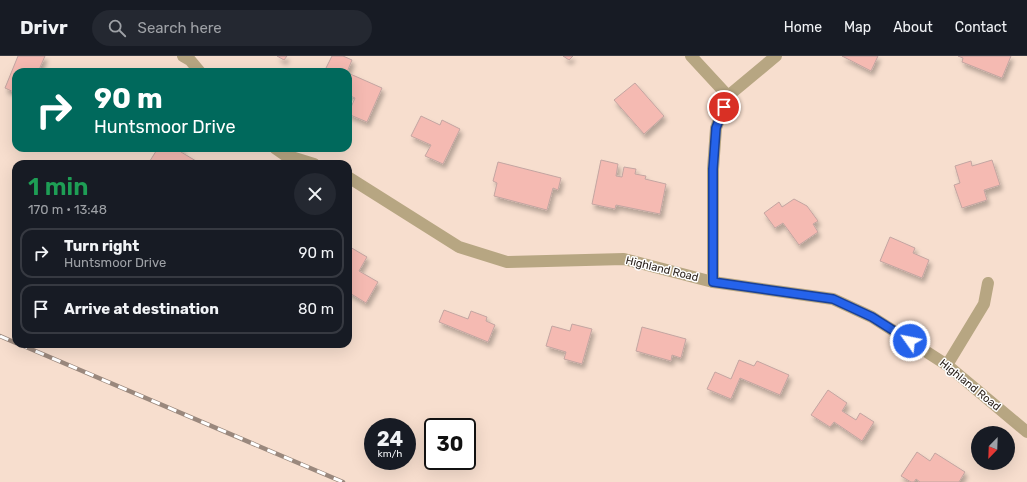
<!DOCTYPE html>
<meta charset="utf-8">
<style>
body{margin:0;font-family:Rubik,sans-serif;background:#242831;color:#f1f3f6;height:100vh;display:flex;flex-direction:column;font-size:15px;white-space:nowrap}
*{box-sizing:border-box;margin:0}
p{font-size:13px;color:#9ea1a6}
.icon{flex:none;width:22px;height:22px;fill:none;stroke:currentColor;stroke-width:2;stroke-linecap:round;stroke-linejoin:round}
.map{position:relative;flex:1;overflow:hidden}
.sheet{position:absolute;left:12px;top:104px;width:340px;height:188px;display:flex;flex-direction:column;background:#171b24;border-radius:12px;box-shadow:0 4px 16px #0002}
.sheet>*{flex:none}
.hud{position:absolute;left:12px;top:12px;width:340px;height:84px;border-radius:12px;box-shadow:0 4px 16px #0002;background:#00695c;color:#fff;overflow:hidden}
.needle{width:26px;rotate:203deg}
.buttons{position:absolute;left:971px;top:370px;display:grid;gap:8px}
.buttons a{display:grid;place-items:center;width:44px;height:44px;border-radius:50%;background:#171b24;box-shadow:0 4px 16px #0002;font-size:20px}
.speed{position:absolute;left:364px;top:362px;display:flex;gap:8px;font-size:20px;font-weight:700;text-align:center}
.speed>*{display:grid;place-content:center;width:52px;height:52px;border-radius:50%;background:#171b24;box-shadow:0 4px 16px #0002;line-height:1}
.speed small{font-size:10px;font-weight:400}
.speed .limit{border:2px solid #111;border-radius:6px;background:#fff;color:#111}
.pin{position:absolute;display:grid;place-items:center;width:34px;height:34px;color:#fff;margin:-17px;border:2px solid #fff;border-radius:50%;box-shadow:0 1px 4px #0007}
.me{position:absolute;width:44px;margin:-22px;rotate:303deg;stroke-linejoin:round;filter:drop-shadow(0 0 3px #0008)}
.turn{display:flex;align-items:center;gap:14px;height:84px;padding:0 16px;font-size:18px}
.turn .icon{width:52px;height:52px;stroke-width:2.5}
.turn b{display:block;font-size:28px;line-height:34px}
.round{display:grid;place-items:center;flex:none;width:42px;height:42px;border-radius:21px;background:#242831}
.overview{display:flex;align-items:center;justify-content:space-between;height:68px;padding:0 16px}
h1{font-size:24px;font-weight:600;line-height:30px;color:#1e9e55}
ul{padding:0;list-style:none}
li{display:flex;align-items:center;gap:12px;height:50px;margin:0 8px 6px;padding:0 8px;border:2px solid #363941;border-radius:12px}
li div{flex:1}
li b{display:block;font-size:15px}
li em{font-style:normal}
header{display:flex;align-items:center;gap:24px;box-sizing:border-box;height:56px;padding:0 20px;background:#171b24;border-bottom:1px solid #363941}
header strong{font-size:19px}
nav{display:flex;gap:22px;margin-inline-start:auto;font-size:14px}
.search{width:280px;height:36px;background:#242831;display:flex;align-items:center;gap:10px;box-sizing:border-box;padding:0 14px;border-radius:22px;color:#9ea1a6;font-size:15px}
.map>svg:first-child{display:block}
</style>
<header>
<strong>Drivr</strong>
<div class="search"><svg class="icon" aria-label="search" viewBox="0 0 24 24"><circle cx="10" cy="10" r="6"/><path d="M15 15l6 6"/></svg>Search here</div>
<nav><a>Home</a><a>Map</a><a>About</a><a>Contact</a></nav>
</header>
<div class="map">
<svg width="1027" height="426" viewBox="0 0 1027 426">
<defs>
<filter id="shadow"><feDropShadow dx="2.5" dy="4.5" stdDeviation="2" flood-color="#0004"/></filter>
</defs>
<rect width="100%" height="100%" fill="#f7dece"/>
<g fill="#f5bab2" stroke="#c3a5a1" filter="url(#shadow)">
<path d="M18 0H45L38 16H16V37L5 32Z"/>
<path d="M277 0H287L284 4Z"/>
<path d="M332 0H343L352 4 347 16H324Z"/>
<path d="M563 0H573L569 4Z"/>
<path d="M842 0H878L871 15Z"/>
<path d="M958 0H1011L1002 22 962 6 963 2Z"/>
<path d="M348 17 382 32 367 66 348 58 355 42 348 39Z"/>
<path d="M635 27 664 60 644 78 614 44Z"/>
<path d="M421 60 440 69 442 64 460 73 443 108 425 100 431 89 411 80Z"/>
<path d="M158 92H183L181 96 201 108H148Z"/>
<path d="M601 104 618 108 616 120 622 121 624 111 636 113 635 118 646 120 645 123 666 128 660 158 616 149 615 153 592 148Z"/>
<path d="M992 104 1000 129 984 134 987 144 962 152 954 129 960 127 955 110 971 105 972 110Z"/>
<path d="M498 106 561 122 558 134 553 132 547 154 494 140 497 127 493 125Z"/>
<path d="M794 143 807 150 818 165 813 168 818 176 799 189 783 167 775 172 764 157 779 146 782 151Z"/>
<path d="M890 181 915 192 913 197 929 204 922 222 880 205Z"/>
<path d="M350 191 367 201 359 215 378 226 366 247 348 236V194Z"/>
<path d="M444 254 468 263 471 255 487 261 486 265 495 269 488 286 439 266Z"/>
<path d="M572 268 592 273 582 308 564 303 566 296 546 290 552 270 570 275Z"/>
<path d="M642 271 686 283 681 302 672 299 671 305 636 295Z"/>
<path d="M739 304 754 310 757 305 789 319 780 339 740 322 731 343 707 333 715 316 731 323Z"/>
<path d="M828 334 847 347 842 355 856 364 860 357 874 366 862 385 834 366 830 371 811 359Z"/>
<path d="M917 396 930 405 935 397 965 416 959 426H920L916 423 914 426H911L901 420Z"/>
</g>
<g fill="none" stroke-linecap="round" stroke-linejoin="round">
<g stroke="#b7a682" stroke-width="12">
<path d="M183 0 190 4 200 16"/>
<path d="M691 0 728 40"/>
<path d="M275 92 285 99 314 108"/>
<path d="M348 121 459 191 507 206 624 203 713 226 833 243 872 261 947 309 1027 376"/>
<path d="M713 226V113L716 72 728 40 776 0"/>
<path d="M947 309 984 248 988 227"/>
</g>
<defs>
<g id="rail">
<path d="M0 280 16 287"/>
<path d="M19 288 343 426"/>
</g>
</defs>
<use href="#rail" stroke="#9a887d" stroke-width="4.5"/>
<use href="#rail" stroke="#fff" stroke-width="3" stroke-dasharray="9" stroke-linecap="butt"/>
</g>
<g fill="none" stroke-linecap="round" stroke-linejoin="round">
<defs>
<path id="route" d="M724 51 716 72 713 113V226L833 243 872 261 910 285"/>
</defs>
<use href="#route" stroke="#184099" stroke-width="10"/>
<use href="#route" stroke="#2563eb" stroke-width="7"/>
</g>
<g text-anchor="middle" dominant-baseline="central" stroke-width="3" stroke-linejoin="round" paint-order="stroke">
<g font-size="11" fill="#2d241e" stroke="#fff">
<text transform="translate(662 213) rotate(14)">Highland Road</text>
<text transform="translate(970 329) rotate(39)">Highland Road</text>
</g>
</g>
</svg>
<div class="buttons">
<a><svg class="needle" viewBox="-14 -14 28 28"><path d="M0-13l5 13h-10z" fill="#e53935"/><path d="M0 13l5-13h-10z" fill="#9ea1a6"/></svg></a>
</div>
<div class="speed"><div>24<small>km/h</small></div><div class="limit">30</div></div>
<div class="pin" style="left:724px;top:51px;background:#d93025"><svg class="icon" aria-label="arrive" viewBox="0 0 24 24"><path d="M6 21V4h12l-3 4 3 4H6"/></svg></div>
<svg class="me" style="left:910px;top:285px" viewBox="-20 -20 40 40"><circle r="17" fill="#2563eb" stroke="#fff" stroke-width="3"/><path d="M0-11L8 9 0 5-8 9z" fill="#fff"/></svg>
<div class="hud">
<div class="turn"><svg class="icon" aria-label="right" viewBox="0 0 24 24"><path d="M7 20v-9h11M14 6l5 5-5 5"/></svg><div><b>90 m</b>Huntsmoor Drive</div></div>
</div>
<section class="sheet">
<div class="overview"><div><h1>1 min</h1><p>170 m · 13:48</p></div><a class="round"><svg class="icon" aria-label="close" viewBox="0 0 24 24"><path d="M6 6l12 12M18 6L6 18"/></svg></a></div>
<ul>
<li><svg class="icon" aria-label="right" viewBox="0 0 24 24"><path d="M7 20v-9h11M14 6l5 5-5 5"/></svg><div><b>Turn right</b><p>Huntsmoor Drive</p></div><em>90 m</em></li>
<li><svg class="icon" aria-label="arrive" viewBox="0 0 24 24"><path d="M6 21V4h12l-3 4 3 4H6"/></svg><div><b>Arrive at destination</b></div><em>80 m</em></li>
</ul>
</section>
</div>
